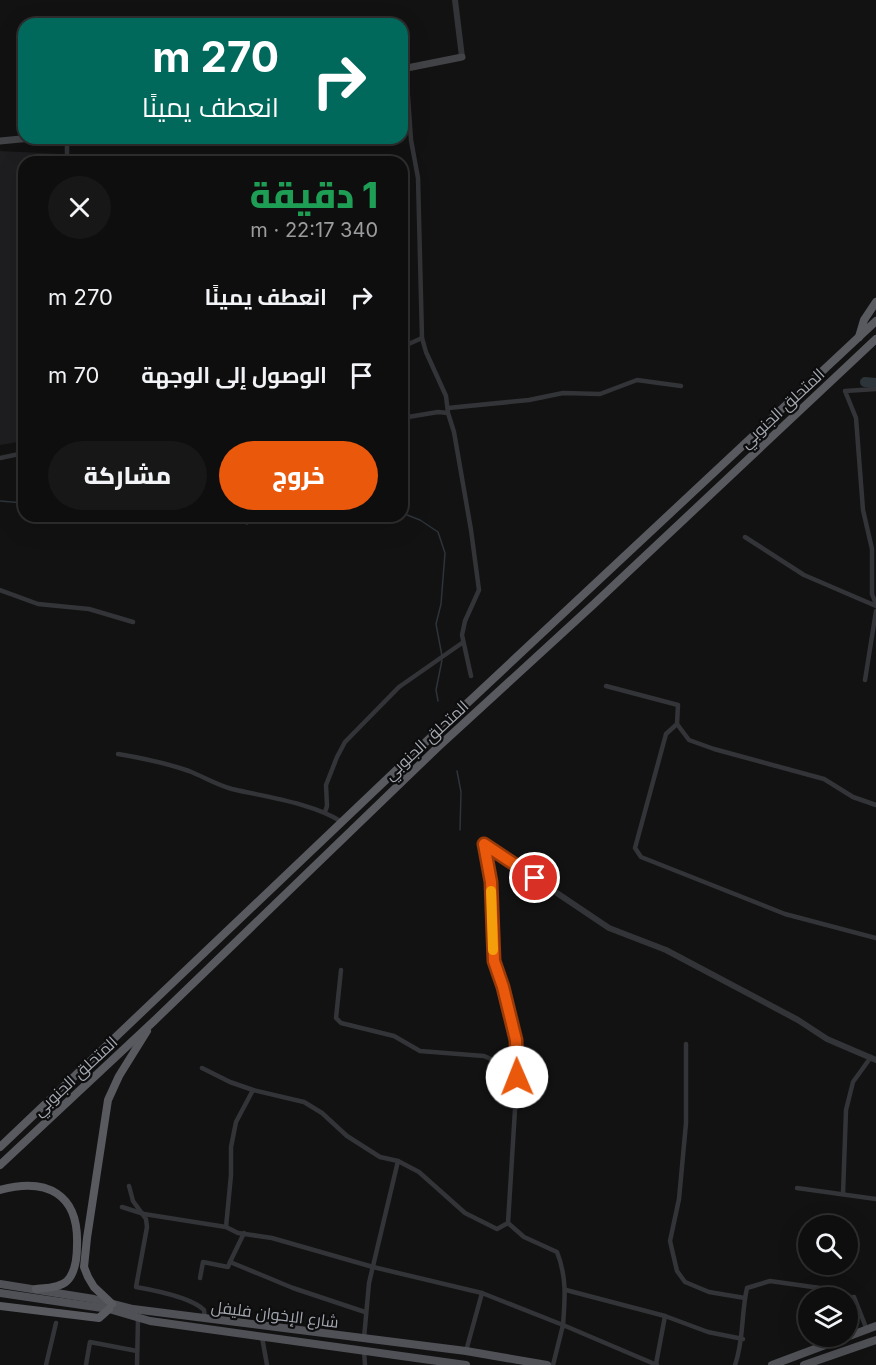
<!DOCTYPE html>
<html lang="ar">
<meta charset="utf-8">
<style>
body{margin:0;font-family:Inter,Cairo,sans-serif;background:#171717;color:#f1f3f6;direction:rtl;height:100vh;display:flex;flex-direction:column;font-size:22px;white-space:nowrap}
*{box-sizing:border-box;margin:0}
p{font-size:20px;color:#9b9c9e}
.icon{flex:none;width:33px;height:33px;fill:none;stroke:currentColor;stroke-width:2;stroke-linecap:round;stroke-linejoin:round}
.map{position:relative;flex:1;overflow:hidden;direction:ltr}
.panel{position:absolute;left:18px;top:156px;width:390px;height:366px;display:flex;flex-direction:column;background:#0e0e0e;border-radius:18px;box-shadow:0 6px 24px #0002,0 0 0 2px #2e2e2e;direction:rtl}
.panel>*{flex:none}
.guide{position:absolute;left:18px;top:18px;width:390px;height:126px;border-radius:18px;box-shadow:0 6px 24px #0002,0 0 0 2px #2e2e2e;direction:rtl;background:#00695c;color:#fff;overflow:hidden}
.fabs{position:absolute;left:798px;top:1215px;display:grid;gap:12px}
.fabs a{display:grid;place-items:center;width:60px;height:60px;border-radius:50%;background:#0e0e0e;box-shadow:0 6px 24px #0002,0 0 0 2px #2e2e2e;font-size:30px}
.pin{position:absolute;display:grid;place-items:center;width:51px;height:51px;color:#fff;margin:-26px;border:3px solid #fff;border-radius:50%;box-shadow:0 2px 6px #0007}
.me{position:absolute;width:66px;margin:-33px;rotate:359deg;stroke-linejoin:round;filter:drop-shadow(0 0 4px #0008)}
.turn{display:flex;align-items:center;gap:21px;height:126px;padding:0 30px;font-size:27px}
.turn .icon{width:78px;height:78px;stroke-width:2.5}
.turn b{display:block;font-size:42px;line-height:51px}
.round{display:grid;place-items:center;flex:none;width:63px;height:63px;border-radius:32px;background:#171717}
.summary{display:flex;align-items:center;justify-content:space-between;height:102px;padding:0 30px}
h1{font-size:36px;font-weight:800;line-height:45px;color:#1e9e55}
.primary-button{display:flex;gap:12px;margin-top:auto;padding:12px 30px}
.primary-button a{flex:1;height:69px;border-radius:36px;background:#ea580c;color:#fff;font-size:24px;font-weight:800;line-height:69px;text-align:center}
.primary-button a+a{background:#171717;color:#f1f3f6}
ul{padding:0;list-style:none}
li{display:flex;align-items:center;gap:18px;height:78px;padding:0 30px}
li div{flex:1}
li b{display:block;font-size:22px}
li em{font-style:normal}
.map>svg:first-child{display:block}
</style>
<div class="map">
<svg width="876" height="1365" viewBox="0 0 876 1365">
<rect width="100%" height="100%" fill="#121213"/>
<path fill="#1e1e20" d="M0 151 62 154 61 162H24V441L0 445Z"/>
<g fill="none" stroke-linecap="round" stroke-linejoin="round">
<g stroke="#2d343a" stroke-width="1.5">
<path d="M0 501 24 503"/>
<path d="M402 513 420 520 438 532 445 553 441 604 436 624 442 656"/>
<path d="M222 516 236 519 247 524 259 517 291 516"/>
<path d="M438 701 436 690 442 660"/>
<path d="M457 771 461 792 460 830"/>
</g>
<path stroke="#2d343a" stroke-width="10" d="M865 382 876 383"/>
<g stroke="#333437" stroke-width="4.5">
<path d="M406 68 411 140 418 178 422 338 426 352 446 396 448 413 454 432 471 530 479 590 465 621 462 635 471 676"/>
<path d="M67 162V138"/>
<path d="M402 347 422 338"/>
<path d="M876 389 845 391 856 418 863 510 872 549V594L876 604"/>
<path d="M448 408 529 400 563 393 600 394 637 380 681 386"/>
<path d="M402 418 438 412 448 413"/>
<path d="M0 458 24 453"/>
<path d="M745 537 804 575 876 606"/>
<path d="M0 590 38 604 89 609 133 622"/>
<path d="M865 680 876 611"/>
<path d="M606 686 678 705 677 724 689 740 714 749 824 779 853 797 876 805"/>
<path d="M677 724 666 734 635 848 641 857 785 914 876 938"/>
<path d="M118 754C142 758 166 763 189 771 204 777 217 785 232 789 266 797 313 803 342 822"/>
<path d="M325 812 327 806 326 785 337 757 345 742 399 687 462 643"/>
<path d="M341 970 336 1018 341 1023 394 1036 420 1051 484 1056 505 1065 517 1067"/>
<path d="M686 1044V1123L679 1199 670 1241 677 1271 685 1282 709 1292 745 1298"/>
<path d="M202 1068 230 1082 253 1090 304 1102 322 1113 347 1136 380 1157 398 1161 419 1172 465 1213 497 1229 508 1223"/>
<path d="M129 1186 133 1201 146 1219 147 1227 136 1287C153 1290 192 1298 204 1310L205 1319"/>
<path d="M797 1188 876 1199"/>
<path d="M843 1194 846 1110 853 1082 871 1057"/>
<path d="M122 1207 144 1214 226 1227 238 1233 272 1238 373 1267 482 1293 563 1325C565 1299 567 1277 557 1252L524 1237 508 1223 517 1077 516 1040 494 961 491 882 484 844"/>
<path d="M226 1227 231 1175V1147L236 1122 253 1090"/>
<path d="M244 1233 230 1262 293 1288 365 1312"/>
<path d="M200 1278 203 1262 228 1267 230 1262"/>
<path d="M566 1290 665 1316 708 1332 743 1339"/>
<path d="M848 1298 854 1297 867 1330"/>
<path d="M262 1337 267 1365"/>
<path d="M364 1338 369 1283 398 1161"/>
<path d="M364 1351 365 1365"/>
<path d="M466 1351 482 1293"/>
<path d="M656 1364 665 1316"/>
<path d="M46 1365 56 1323"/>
<path d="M86 1365 90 1342 137 1351"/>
<path d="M137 1365 138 1319"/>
<path d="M553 1365 563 1325 657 1365"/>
<path d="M735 1365C744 1340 741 1314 747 1288L770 1281 820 1288 827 1298"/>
</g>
<g stroke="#333437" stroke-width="6">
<path d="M455 0 462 57"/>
<path d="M484 844 609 928 666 950 798 1020 827 1039 876 1060"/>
</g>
<g stroke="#414347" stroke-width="7">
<path d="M402 69 462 57"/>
<path d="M0 141 31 138"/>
</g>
<g stroke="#4f5156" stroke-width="8">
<path d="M0 1284 94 1299 133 1309 466 1351 547 1365"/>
<path d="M0 1293 109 1309 150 1321 466 1365"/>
<path d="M772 1365 876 1326"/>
<path d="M804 1365 876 1340"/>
</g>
<g stroke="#585a5f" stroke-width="8">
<path d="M859 337 864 320 876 302"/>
<path d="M0 1147 430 738 876 321"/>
<path d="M0 1165 154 1021 438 747 594 604 876 339"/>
<path d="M0 1190C47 1177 79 1194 77 1245 77 1257 76 1272 67 1281 60 1288 45 1288 36 1289"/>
<path d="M112 1304 94 1287 88 1277 84 1267 87 1238 108 1100 119 1076 147 1031"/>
<path d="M0 1306 99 1318 109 1309"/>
</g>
</g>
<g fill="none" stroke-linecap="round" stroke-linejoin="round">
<defs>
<path id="route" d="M517 1077 516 1040 503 987 494 961 491 882 484 844 535 878"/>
</defs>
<use href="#route" stroke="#983908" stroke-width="15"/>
<use href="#route" stroke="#ea580c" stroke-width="10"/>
<path stroke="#f59e0b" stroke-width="10" d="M491 891 493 950"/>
</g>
<g text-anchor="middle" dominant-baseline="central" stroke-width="4.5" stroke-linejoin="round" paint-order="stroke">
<g font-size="16" fill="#a5a9b2" stroke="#0d0d0e">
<text transform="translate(782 408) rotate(-43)">المتحلق الجنوبي</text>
<text transform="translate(426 740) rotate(-43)">المتحلق الجنوبي</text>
<text transform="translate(75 1076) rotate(-43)">المتحلق الجنوبي</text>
<text transform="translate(275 1314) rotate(7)">شارع الإخوان فليفل</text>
</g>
</g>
</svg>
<div class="fabs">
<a><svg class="icon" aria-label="search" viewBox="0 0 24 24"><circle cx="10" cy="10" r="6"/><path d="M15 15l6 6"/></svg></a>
<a><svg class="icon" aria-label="layers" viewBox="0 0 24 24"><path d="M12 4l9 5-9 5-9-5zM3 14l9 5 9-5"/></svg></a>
</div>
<div class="pin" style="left:535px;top:878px;background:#d93025"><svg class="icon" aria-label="arrive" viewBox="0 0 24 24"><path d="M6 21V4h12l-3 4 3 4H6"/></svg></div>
<svg class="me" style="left:517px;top:1077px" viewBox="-20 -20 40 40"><circle r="19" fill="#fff"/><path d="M0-13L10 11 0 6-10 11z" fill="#ea580c"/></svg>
<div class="guide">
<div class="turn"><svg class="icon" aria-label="right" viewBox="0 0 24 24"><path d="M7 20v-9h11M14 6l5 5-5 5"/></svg><div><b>270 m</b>انعطف يمينًا</div></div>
</div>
<section class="panel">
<div class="summary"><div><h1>1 دقيقة</h1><p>340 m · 22:17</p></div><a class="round"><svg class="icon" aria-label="close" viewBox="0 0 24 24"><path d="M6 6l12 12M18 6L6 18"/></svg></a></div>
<ul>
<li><svg class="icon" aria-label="right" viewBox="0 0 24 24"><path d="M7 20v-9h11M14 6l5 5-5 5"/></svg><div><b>انعطف يمينًا</b></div><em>270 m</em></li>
<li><svg class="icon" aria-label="arrive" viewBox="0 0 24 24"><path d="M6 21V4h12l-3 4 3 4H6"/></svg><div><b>الوصول إلى الوجهة</b></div><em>70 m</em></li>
</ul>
<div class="primary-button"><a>خروج</a><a>مشاركة</a></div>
</section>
</div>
